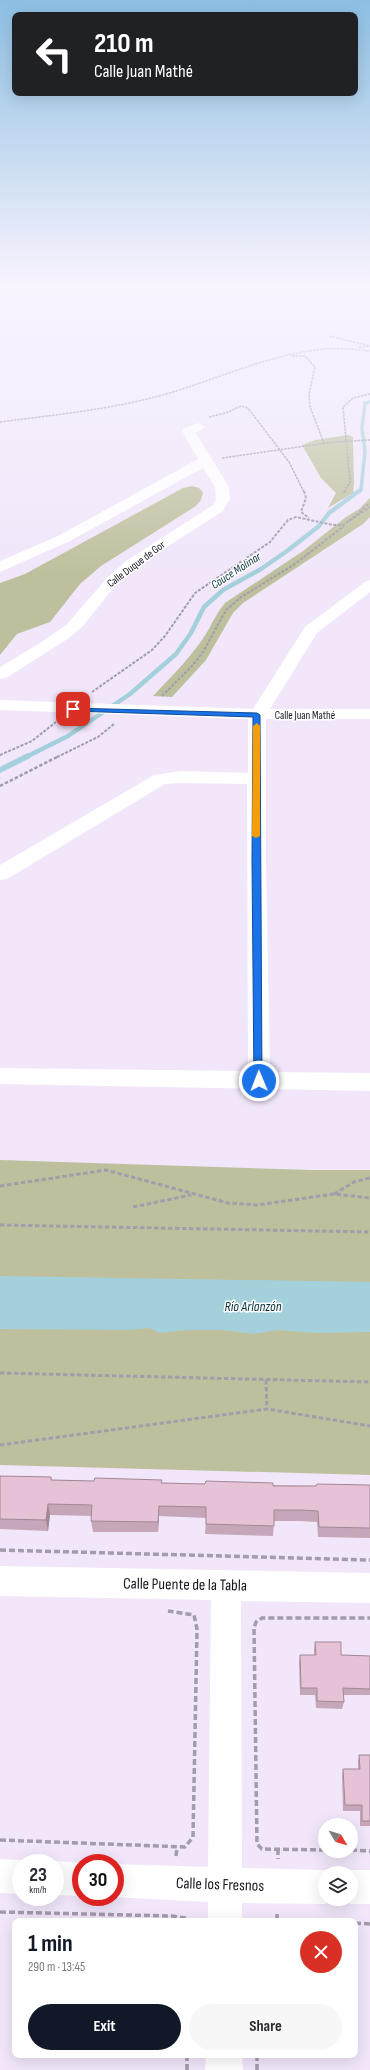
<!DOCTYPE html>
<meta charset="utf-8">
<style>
body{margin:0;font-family:"Sofia Sans Condensed",sans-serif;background:#f7f7f7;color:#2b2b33;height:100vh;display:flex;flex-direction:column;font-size:15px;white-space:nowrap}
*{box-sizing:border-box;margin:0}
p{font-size:13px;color:#7c7c81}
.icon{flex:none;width:22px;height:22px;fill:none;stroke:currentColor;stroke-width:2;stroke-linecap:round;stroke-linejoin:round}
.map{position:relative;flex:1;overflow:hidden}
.details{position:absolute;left:12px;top:1918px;width:346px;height:140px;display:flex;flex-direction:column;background:#fff;border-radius:8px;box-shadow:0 4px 16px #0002}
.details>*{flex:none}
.banner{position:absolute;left:12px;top:12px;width:346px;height:84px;border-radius:8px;box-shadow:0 4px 16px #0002;background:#202124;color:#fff;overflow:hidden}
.needle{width:26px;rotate:128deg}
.tools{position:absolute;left:318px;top:1818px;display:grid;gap:8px}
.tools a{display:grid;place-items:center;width:40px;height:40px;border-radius:50%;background:#fff;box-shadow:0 4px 16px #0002;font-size:20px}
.speed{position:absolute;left:12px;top:1854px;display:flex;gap:8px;font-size:20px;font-weight:700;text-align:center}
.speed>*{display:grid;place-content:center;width:52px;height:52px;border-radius:50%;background:#fff;box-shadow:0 4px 16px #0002;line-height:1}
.speed small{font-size:10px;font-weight:400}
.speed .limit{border:6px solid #d22;background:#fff;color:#111}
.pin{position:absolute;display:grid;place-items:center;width:34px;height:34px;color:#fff;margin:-17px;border-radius:8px;box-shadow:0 2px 6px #0006}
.me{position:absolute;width:44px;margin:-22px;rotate:359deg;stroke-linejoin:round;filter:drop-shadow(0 0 3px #0008)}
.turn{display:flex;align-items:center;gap:14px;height:84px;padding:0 16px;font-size:18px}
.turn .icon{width:52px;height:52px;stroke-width:2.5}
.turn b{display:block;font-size:28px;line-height:34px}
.round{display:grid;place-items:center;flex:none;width:42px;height:42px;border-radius:21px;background:#f7f7f7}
.summary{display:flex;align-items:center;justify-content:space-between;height:68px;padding:0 16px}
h1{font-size:24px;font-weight:700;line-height:30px;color:#111827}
.button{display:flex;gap:8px;margin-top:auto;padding:8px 16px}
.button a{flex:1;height:46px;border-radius:24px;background:#111827;color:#fff;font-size:16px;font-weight:700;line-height:46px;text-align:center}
.button a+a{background:#f7f7f7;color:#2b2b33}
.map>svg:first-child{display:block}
</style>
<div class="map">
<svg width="370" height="2070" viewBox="0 0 370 2070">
<rect width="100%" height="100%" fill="#f1e6fa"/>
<g fill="#bec09d">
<path d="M348 435 353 437V439L354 483 353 493 328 508 336 493 321 478 302 445 315 440Z"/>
<path d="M192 486 199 488 203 492 201 500 196 506 101 566 80 584 50 622 17 634 0 655V583L25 574 183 488Z"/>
<path d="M370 498V517L363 524 243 603 233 613 206 660 172 697 153 696C172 676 191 657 206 634 213 622 216 614 225 603L303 551 346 517 359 509Z"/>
<path d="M0 1160 312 1170H370V1475L0 1465Z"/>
</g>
<path fill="#a4d0dc" d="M0 1276 370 1282V1332L315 1333 278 1330 254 1334 223 1330H185L159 1333 150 1328 128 1330 0 1329Z"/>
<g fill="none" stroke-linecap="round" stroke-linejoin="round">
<path stroke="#a4d0dc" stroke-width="3.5" d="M358 492 361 490 365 451 362 428 365 403 370 402"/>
<path stroke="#a4d0dc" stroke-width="4.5" d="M26 757 68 736 130 694 176 654 191 633 204 607 223 590 261 569 287 551 319 526 329 513 359 491"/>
<path stroke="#a4d0dc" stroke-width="5.5" d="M0 770 28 756"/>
<g stroke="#a49bab" stroke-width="1.5" stroke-dasharray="2.5 1" stroke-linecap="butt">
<path d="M329 336 370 346"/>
<path d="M359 347 370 346"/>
<path d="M292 356H305L315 367 309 394 310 407 324 443"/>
<path d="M209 417 226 413 241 406 248 408 289 462 304 492"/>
<path d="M0 422C53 415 107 410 159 396 211 382 261 357 316 350 334 347 352 349 370 351"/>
<path d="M222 458 334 442 370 440"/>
<path d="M344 492 350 482 343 407 353 398 370 394"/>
</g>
<g stroke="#a49bab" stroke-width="2" stroke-dasharray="3 1.5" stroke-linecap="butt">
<path d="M304 491 306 498 301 512 309 518"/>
<path d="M344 493 345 491"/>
<path d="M349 521 370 503"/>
<path d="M92 692 152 650 165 636 195 593 270 542 288 520 296 517 333 525H343L370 507"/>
<path d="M162 696 193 665 203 652 226 610 241 597 295 564 344 526"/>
<path d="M0 755 32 741 56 722"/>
<path d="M57 757 98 737 114 724"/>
</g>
<path stroke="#a49bab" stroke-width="2.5" stroke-dasharray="3.5 2" stroke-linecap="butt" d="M0 786 59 756"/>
<g stroke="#a49bab" stroke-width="3" stroke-dasharray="4.5 2.5" stroke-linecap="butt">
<path d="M0 1186 106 1170 228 1203 257 1205 334 1194 370 1198"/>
<path d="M334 1194 354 1182 370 1178"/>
<path d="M133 1207 191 1195"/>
<path d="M0 1225 370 1232"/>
<path d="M0 1373 370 1382"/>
<path d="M266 1380 267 1409"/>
<path d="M0 1445 267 1409 370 1426"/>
</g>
<g stroke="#a49bab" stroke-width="3.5" stroke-dasharray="6 3" stroke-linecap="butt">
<path d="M0 1550 370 1560"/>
<path d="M0 1840 185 1847 193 1837 197 1629 194 1615 168 1611"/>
<path d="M278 1849V1859"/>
<path d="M325 1850 262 1849 257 1844 254 1628 256 1622 262 1618H370"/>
<path d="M351 1850 370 1851"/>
<path d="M176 1856 177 1847"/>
<path d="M0 1912 172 1916 186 1918 189 1921"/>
<path d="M277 1914V1921"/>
<path d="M355 1923 370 1924"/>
<path d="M187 2055V2070"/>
<path d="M257 2055V2070"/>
</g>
<g fill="#fff" fill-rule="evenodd">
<path d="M199 423 206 427 196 433 229 487 230 499 223 511 159 552 126 576 111 591 83 626 69 638 6 678 0 679V667L40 643 66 625 106 579 126 561 213 505 216 499 215 487 203 468 68 542 0 572V561L58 536 198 459 182 431 184 428Z"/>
<path d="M370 580V592L317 633 270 709H370V719H266V860L270 1072 370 1073V1091L0 1084V1068L248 1071 247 784 180 783 165 784 7 879 0 880V865L154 775 180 771 248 773V719L0 710V700L253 709 305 627 365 582Z"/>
<path d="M0 1566 370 1573V1603L241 1601 242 1868 325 1870 333 1873H325V1899H337L325 1904 242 1903V1921H208V1902L112 1897H115V1864L208 1867 211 1600 0 1596Z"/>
<path d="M0 1859 21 1860 29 1863H21V1894L0 1893Z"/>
<path d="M55 1861 84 1863H81V1896L55 1895V1863H50Z"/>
<path d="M351 1870H370V1904H351L339 1899H351V1873H343Z"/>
<path d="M206 2055H242L243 2070H205Z"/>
</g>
</g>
<g fill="#c6a7b9">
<path d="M0 1476 51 1477 52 1480 205 1484 316 1486 370 1485V1538L318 1537 317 1522 299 1521H274L273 1536 205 1534 206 1518 159 1516 158 1532H93L91 1521 92 1516 50 1515 48 1531 0 1529Z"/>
<path d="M315 1642 341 1655 370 1656V1695H343L344 1702 342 1709 316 1708 315 1695H300L299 1662 300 1655H314V1649Z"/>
<path d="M359 1755H370V1826H360V1811H343L342 1775 343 1769H358V1761Z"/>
</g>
<g fill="#a18896">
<path d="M48 1504 50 1515 48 1531 46 1520Z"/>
<path d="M159 1506V1516L158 1532V1522Z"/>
</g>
<g fill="#e6c2d7" stroke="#a18896">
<path d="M0 1476 51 1477V1480L94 1481 95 1478 162 1480 161 1483 205 1484 206 1481 273 1483V1486H316L317 1484 370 1485V1528L319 1527 318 1511 301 1510H274V1526L206 1524V1507L159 1506 158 1522 91 1521 92 1505 48 1504 46 1520 0 1519Z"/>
<path d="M315 1642H341V1655L370 1656V1689L343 1688 344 1702 317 1701V1688H301L300 1655H316Z"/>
<path d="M359 1755H370V1821H362V1805H345L343 1769H360Z"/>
</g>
<linearGradient id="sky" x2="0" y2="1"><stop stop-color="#8dbfe3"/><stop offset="0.5" stop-color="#f9f4fd"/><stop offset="1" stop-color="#f9f4fd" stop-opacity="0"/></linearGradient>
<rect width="370" height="573" fill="url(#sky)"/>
<path fill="#1a73e8" stroke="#114b97" d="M71 708 257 713 260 715 262 1083H255L254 1081 252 860 253 717 73 711H71Z"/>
<path fill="#f59e0b" d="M257 723 260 726V836L256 838 252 836 253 726Z"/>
<g text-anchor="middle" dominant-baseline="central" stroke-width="3" stroke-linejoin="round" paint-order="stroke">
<g font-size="11" fill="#1a161d" stroke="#fff">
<text transform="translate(136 564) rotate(-37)">Calle Duque de Gor</text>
<text x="305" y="715">Calle Juan Mathé</text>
</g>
<g font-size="12" font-style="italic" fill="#07313b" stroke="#fff">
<text transform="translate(236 571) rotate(-33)">Cauce Molinar</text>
</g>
<g font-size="14" font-style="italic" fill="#07313b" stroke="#fff">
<text x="253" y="1306">Río Arlanzón</text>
</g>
<g font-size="16" fill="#1a161d" stroke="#fff">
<text transform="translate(185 1585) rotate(1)">Calle Puente de la Tabla</text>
<text transform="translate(220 1885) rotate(2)">Calle los Fresnos</text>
</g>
</g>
</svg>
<div class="tools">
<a><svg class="needle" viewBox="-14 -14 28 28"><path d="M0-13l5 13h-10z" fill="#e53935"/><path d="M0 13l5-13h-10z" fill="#7c7c81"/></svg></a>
<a><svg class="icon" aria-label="layers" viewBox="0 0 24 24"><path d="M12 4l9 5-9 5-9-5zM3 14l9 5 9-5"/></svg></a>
</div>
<div class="speed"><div>23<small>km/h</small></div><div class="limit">30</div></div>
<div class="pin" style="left:73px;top:709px;background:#d93025"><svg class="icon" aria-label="arrive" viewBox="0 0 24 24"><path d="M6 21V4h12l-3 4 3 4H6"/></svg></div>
<svg class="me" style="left:259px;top:1081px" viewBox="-20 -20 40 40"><circle r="17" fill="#1a73e8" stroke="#fff" stroke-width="3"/><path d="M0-11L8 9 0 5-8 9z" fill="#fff"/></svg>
<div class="banner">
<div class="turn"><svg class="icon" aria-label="left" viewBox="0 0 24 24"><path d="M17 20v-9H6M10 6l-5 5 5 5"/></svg><div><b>210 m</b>Calle Juan Mathé</div></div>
</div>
<section class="details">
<div class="summary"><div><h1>1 min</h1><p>290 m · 13:45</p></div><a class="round" style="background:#d93025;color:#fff"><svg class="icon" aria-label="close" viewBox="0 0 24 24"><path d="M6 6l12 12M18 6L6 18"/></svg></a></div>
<div class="button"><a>Exit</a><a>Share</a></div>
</section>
</div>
